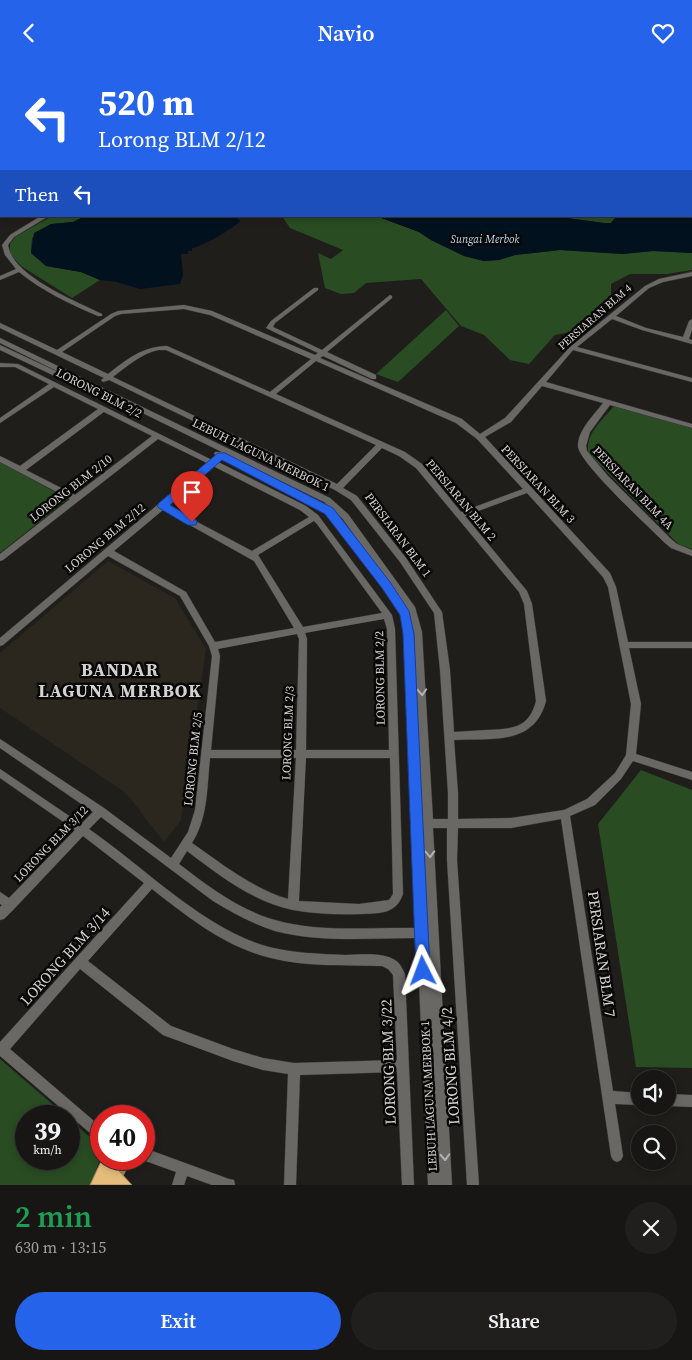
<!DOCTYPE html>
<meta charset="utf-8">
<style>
body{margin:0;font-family:"Source Serif 4",serif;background:#201f1d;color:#f1f3f6;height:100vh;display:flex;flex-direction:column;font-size:19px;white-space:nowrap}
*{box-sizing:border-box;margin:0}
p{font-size:16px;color:#9e9fa0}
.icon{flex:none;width:28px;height:28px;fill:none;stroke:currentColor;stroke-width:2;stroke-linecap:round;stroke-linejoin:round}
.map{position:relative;height:1120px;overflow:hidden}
.panel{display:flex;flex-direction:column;background:#171614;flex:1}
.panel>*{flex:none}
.top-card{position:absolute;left:0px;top:0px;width:692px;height:152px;box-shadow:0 2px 8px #0003,0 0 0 1px #363534;background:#2563eb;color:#fff;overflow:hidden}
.controls{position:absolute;left:631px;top:1005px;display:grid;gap:10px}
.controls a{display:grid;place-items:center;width:45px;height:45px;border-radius:50%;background:#171614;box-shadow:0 2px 8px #0003,0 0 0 1px #363534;font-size:25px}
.speed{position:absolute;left:15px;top:1040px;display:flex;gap:10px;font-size:25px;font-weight:700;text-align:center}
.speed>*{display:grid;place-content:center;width:65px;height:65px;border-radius:50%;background:#171614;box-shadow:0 2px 8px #0003,0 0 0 1px #363534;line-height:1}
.speed small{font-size:12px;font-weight:400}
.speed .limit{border:8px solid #d22;background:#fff;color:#111}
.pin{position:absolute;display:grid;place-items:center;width:42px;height:42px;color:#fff;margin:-51px -21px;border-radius:50% 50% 50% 0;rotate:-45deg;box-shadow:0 0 5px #0007}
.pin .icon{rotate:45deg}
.me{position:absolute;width:55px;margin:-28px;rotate:357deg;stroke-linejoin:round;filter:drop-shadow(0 0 4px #0008)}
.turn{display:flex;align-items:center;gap:18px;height:105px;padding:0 15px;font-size:22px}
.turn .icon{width:65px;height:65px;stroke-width:2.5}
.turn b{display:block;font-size:35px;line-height:42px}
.then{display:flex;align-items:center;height:48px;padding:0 15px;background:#0003;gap:10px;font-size:19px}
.round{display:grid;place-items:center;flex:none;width:52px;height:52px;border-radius:26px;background:#201f1d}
.head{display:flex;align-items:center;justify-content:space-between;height:85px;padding:0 15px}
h1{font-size:30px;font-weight:600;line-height:38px;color:#1e9e55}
.cta{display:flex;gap:10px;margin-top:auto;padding:10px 15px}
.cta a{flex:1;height:58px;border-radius:30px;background:#2563eb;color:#fff;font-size:20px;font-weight:600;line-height:58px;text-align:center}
.cta a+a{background:#201f1d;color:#f1f3f6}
header{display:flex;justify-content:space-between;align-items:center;height:65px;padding:0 15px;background:#2563eb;color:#fff;font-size:22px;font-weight:600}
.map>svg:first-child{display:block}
</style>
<header><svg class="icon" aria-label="back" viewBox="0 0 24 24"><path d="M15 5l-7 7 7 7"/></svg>Navio<svg class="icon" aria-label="heart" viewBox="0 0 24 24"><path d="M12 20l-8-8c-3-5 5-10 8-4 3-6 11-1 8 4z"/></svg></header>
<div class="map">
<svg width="692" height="1120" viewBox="0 0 692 1120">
<rect width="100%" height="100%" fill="#1f1e1b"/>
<path fill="#2b271f" d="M108 496 175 533 206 584 181 755 164 777 126 728 0 643V588Z"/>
<g fill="#294c22">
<path d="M52 151H85L73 157 51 159 32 173 31 188 46 201 81 207 100 215 72 233 21 201 10 189V179L15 172Z"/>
<path d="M282 151H376L419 167 431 175 464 191 484 196 499 195 515 190 560 185 623 189 653 186 692 188V205L667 209H630L611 219V233L575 266 555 270 529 299 510 295 484 270 461 261 421 214 366 218 354 228 341 229 325 223 318 188 331 194 343 185 290 163Z"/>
<path d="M552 151H617L611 158H604Z"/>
<path d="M446 245 459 261 398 317 376 309Z"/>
<path d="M614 341 692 363V484L678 479 588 388C586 367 602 356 614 341Z"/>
<path d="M0 397 68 434 0 488Z"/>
<path d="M641 705 692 725V1003L636 1002 598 759Z"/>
<path d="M0 994 66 1051H26V1094H69V1054L101 1082V1091L91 1120H0Z"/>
</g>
<g fill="#01111e">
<path d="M367 0H692V188L653 186 623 189 560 185 515 190 499 195 484 196 464 191 431 175 419 167 376 151H552L604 158H611L617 151H691V1H364Z"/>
<path d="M85 151H235L240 156C233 164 201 182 192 183V186H188V189H181L183 210 180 219 140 224 117 217 100 215 81 207 46 201 31 188 34 168 51 159 73 157Z"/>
</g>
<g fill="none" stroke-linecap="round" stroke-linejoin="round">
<rect fill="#01111e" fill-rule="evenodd" x="0" y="65" width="1" height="6"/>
<defs>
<g id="minor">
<rect x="691" y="23" width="1" height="2"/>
<rect x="0" y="25" width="1" height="4"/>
<rect x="0" y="92" width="1" height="4"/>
<path d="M1 119V123L0 124V120Z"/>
<rect x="0" y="142" width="1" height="4"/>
<path d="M41 151H49L14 172 8 180C9 184 10 188 12 191 26 216 77 237 102 249V251H98C70 239 42 226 19 207L0 215V211L16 204 5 190 2 180 10 170Z"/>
<path d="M692 207V211L663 217 649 223 616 251 646 263 683 272 689 256 692 254V265L689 274 692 275V279L642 265 612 254 577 282 692 313V317L573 285 546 317 692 359V363L610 340 590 367 586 381 587 386 608 411 671 474 677 479 692 485V491L671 483 665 478C650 463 578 397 578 381 578 365 594 350 603 338L542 321 511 357 485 372 610 508 616 522 628 577H692V583H629L641 639 636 689 692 707V715L633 696 621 714 595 740 570 751 613 1026 640 1028V1040L615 1039 623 1091 621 1095 617 1097 613 1095 611 1091 561 754 511 763H458L457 795 479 1120H467L447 795V763H433L452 1120H428L417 873C370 873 321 878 275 866 253 859 233 848 213 836L101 752 89 764C144 802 205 865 269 882 294 888 320 889 345 890 360 890 379 887 393 894 400 897 402 903 405 909L414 1120H402L397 1007 300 1010 296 1120H284L288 1009 263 1005 233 996 163 970 80 904 10 984 101 1062V1076L97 1074 0 991V977L144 818 83 771 14 844 4 854 0 855V842L2 840 0 839V827L9 833 75 765 0 713V704L81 759 93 747 0 683V674L104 743 171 793 188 767 195 745 212 591 209 581 180 531 108 491 3 580 0 581V573L207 398 158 374 3 495 0 496V489L70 434 0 397V391L20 401 98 344 54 322 0 358V353L49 319 15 302H0V298L18 299 212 395 218 394V397L306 441 318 450 392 550 395 564 403 829C396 849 381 848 362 849 340 850 315 849 293 845 253 837 219 810 187 786L179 799C208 821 239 845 275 855 320 868 370 862 416 863L404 569 401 549 397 542 326 448 214 389 215 387H221L332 444 399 532 342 453 324 437 0 278V273L330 433 348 449 415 542 422 567 433 754H448V728L440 605 434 548 400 497 351 435 335 425 109 315 103 317 101 315 104 313 0 263V258L57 285 111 249 118 246 184 240 212 246 315 290 318 288 266 263 271 256 314 223H318V225L275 258 273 262 322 285 390 230 392 231V233L327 287 376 310V314H372L323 291 320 293 462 354 480 369 505 353 570 282 645 221 659 214ZM184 244 210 250 311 294 270 327 167 281C143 281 126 295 108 309L62 287 115 251 121 249ZM158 285H166L376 380 337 419 113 312C127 301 141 289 158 285ZM316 296 456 358 477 374 523 424 461 447 422 399 405 387 276 329ZM104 347 152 371 75 430 26 405ZM382 383 399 391 416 403 519 527 524 539 536 636C529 664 511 664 486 665 475 666 465 666 454 667L450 605 442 547 406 493 357 431 343 423ZM213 401 300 445 309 452 252 486 167 441ZM527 428 603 512 608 522 631 639 626 690 615 708 587 734 564 745 511 753 458 754V728L454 675C492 673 534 681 546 636L532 539 527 526 465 451ZM163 445 254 496 294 563 215 577 186 527 114 486ZM314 456 317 459 382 548 303 562 258 490ZM410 553 414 567 422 754 412 569ZM384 554 387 564 389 685H306L307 574 305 568ZM297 569 299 574 296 685H211L220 591 218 584ZM210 693H296L288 834C252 823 222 799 192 778 208 753 207 722 210 693ZM306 693H390L393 829 389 835 359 839 299 836ZM422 763H423L428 864H427ZM152 824C188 852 225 882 271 893 307 902 345 900 382 901L388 904 393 910 397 995 294 998 263 993 233 984 171 961 88 896Z"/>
<path d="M0 280 88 321 90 323 88 325H84L0 285Z"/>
<path d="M668 1029 692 1030V1042L668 1041Z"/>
<path d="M144 1083 229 1114 234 1115 235 1120H212L187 1111 184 1120H172L176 1107 140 1094H144Z"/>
</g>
<g id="highway">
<path d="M41 1 42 0"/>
<path d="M51 1 52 0"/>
<path d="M0 43 1 42"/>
</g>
</defs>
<use href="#minor" stroke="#393836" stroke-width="1"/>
<use href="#highway" stroke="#393836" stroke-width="14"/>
<use href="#minor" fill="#6a6865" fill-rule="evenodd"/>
<use href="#highway" stroke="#f39a53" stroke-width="12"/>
</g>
<path fill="#a08457" d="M123 1096 128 1102 123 1112 119 1106Z"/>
<path fill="#e5bc7c" stroke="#a08457" d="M102 1094H118L123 1096 119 1106 132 1120H90Z"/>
<defs><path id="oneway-chevron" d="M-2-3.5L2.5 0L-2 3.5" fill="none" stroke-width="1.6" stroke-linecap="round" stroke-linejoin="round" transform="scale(1.25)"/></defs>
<g stroke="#b4b2b0">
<use href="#oneway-chevron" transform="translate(422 627) rotate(87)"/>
<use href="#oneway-chevron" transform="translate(430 789) rotate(88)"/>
<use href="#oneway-chevron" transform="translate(445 1092) rotate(87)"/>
</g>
<path fill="#2563eb" stroke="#184099" d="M218 388H225L333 443 390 517 409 546 414 569 430 906 428 912 423 914 418 912 416 906 403 569 400 550 382 523 325 449 222 395 170 440 196 455 197 457 196 460H188L159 443 157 441 159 438Z"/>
<g text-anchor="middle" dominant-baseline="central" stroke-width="5" stroke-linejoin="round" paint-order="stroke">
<g font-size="11" font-style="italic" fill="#badbf5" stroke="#090807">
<text x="485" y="174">Sungai Merbok</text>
</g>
<g font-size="11" fill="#d3d2d0" stroke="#090807">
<text transform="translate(595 252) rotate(-41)">PERSIARAN BLM 4</text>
</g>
<g font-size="12" fill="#d3d2d0" stroke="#090807">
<text transform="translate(99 328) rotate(27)">LORONG BLM 2/2</text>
<text transform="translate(261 390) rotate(26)">LEBUH LAGUNA MERBOK 1</text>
<text transform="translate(538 419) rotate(47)">PERSIARAN BLM 3</text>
<text transform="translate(71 423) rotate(-38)">LORONG BLM 2/10</text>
<text transform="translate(633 423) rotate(46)">PERSIARAN BLM 4A</text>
<text transform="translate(461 435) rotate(50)">PERSIARAN BLM 2</text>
<text transform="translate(398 470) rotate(53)">PERSIARAN BLM 1</text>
<text transform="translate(105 473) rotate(-40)">LORONG BLM 2/12</text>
<text transform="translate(380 613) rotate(-91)">LORONG BLM 2/2</text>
<text transform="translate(288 668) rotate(-88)">LORONG BLM 2/3</text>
<text transform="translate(193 694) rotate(-84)">LORONG BLM 2/5</text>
<text transform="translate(51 779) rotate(-46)">LORONG BLM 3/12</text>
<text transform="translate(429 1031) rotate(-93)">LEBUH LAGUNA MERBOK 1</text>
</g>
<g font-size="15" fill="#d3d2d0" stroke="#090807">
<text transform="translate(602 889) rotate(82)">PERSIARAN BLM 7</text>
<text transform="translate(65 891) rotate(-48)">LORONG BLM 3/14</text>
<text transform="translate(388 997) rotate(-92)">LORONG BLM 3/22</text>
<text transform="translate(450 1001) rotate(-94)">LORONG BLM 4/2</text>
</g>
<g font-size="18" font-weight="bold" letter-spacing="1" fill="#d3d2d0" stroke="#090807">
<text x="120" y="604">BANDAR<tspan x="120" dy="21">LAGUNA MERBOK</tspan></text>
</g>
</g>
</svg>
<div class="controls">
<a><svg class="icon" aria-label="sound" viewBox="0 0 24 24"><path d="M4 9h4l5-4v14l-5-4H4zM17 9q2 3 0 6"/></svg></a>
<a><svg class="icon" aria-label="search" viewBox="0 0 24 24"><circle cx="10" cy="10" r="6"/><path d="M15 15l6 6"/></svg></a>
</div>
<div class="speed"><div>39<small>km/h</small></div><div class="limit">40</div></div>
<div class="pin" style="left:192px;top:457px;background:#d93025"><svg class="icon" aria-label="arrive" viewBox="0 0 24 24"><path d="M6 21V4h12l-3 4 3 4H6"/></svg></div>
<svg class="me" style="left:423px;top:906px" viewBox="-20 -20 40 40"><path d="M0-17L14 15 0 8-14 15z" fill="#2563eb" stroke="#fff" stroke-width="4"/></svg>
<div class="top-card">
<div class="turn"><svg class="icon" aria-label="left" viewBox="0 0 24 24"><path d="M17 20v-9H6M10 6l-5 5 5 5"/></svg><div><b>520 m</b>Lorong BLM 2/12</div></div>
<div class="then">Then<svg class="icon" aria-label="left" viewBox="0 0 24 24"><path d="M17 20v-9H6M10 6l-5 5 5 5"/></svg></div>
</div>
</div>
<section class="panel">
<div class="head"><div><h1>2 min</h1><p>630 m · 13:15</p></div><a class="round"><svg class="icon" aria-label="close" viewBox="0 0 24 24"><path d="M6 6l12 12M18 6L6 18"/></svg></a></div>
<div class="cta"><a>Exit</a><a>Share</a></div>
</section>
